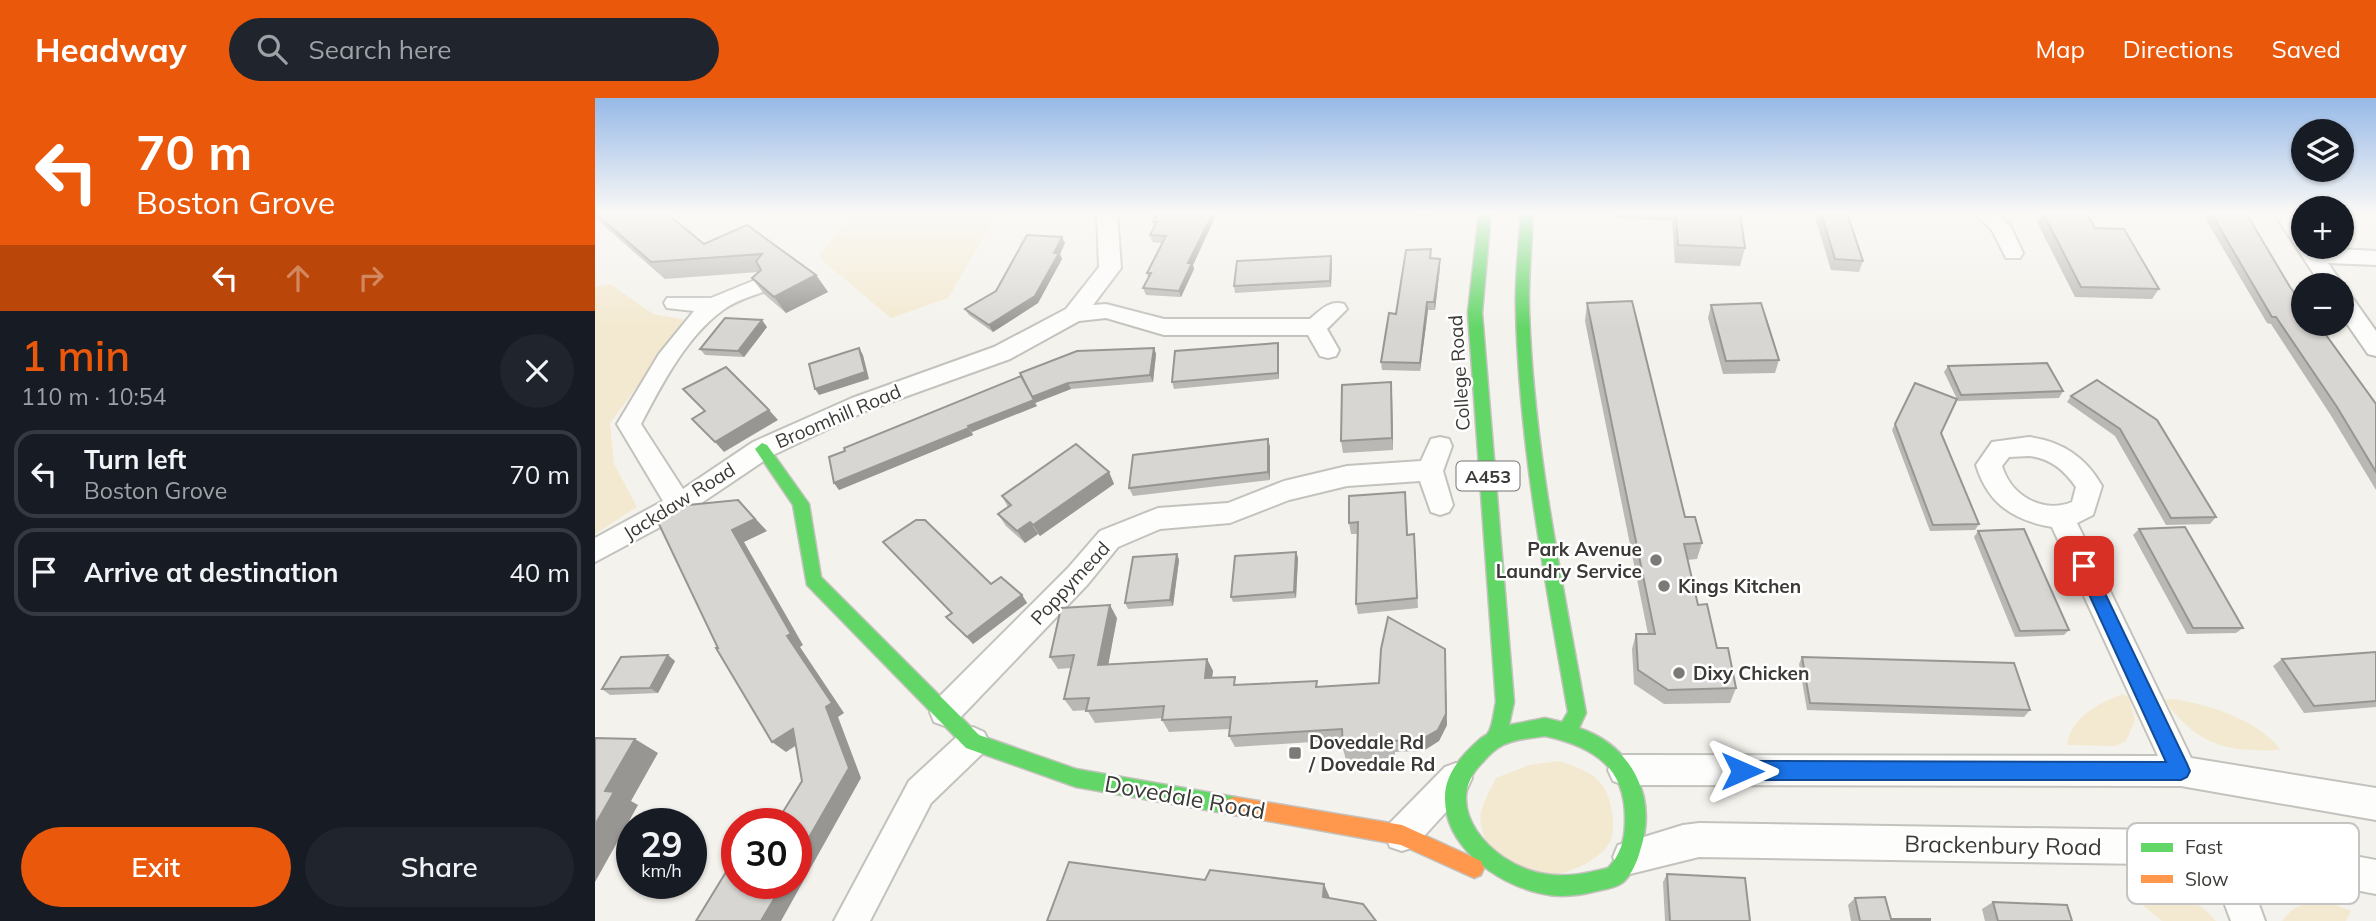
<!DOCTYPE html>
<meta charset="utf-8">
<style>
body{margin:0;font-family:Mulish,sans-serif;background:#20242c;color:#f1f3f6;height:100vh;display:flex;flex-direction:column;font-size:26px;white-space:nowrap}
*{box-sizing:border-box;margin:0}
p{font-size:23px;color:#9ea1a6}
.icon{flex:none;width:38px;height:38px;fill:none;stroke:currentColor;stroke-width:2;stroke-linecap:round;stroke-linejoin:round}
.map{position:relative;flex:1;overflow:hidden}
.side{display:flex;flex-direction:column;background:#171b24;width:595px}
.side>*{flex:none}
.guide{background:#ea580c;color:#fff;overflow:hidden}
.fabs{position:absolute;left:1696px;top:21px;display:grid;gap:14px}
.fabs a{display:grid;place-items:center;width:63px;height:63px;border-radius:50%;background:#171b24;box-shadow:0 2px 5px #0004;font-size:35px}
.speed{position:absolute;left:21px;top:710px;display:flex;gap:14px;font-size:35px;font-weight:700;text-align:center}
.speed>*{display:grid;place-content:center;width:91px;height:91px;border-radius:50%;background:#171b24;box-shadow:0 2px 5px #0004;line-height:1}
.speed small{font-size:18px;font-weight:400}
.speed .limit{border:10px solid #d22;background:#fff;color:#111}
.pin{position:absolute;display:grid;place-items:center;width:60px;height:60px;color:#fff;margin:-30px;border-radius:14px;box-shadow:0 4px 10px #0006}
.me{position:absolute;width:77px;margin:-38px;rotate:90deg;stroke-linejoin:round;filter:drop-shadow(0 0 5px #0008)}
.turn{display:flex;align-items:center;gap:24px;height:147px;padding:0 21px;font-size:32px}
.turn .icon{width:91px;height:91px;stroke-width:2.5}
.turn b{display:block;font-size:49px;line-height:60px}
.lanes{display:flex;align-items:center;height:66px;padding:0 21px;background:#0003;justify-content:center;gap:35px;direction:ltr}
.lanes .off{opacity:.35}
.round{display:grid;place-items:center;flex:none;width:74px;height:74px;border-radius:37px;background:#20242c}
.overview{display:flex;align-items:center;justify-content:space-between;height:119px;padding:0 21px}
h1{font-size:42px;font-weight:600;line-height:52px;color:#ea580c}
.primary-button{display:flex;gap:14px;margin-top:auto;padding:14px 21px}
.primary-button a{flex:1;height:80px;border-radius:42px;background:#ea580c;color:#fff;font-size:28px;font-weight:600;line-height:80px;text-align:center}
.primary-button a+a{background:#20242c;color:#f1f3f6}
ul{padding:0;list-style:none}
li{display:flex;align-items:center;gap:21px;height:88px;margin:0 14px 10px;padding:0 7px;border:4px solid #363941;border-radius:21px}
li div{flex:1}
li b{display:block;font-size:26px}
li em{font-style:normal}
header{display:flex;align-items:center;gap:42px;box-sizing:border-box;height:98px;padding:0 35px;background:#ea580c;color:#fff}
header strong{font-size:33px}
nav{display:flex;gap:38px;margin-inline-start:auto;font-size:24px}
.search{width:490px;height:63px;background:#20242c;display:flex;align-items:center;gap:18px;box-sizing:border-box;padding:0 24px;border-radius:38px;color:#9ea1a6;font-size:26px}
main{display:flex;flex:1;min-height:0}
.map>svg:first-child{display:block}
</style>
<header>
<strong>Headway</strong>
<div class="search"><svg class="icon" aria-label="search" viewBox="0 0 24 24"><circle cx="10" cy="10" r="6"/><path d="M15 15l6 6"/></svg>Search here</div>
<nav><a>Map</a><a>Directions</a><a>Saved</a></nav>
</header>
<main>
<section class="side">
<div class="guide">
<div class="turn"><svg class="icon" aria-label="left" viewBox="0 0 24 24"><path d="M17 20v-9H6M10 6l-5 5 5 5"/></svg><div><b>70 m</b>Boston Grove</div></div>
<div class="lanes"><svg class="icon" aria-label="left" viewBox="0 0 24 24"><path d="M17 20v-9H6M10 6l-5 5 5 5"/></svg><svg class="icon off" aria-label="ahead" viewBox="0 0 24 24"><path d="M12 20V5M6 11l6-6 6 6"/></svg><svg class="icon off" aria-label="right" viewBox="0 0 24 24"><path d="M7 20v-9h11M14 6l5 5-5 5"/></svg></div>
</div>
<div class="overview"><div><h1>1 min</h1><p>110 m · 10:54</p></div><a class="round"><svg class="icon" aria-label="close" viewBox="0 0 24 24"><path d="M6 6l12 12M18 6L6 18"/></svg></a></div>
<ul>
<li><svg class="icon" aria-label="left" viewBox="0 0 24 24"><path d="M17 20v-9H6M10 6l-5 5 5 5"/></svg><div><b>Turn left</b><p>Boston Grove</p></div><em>70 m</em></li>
<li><svg class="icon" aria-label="arrive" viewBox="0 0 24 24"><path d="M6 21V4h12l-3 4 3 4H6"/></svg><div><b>Arrive at destination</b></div><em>40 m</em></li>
</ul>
<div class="primary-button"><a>Exit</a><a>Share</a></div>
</section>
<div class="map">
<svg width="1781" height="823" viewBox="0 0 1781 823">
<rect width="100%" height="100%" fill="#f4f2ec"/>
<g fill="#f3e9d0">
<path d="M257 115H403L353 200 296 220 227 162 225 156Z"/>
<path d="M15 186 58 216 92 222 15 325 19 366 42 409 0 436V189Z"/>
<path d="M1527 596 1534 599 1540 622 1531 643 1520 648 1472 647C1475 619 1504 606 1527 596Z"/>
<path d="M1579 601C1615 607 1661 621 1685 651 1676 654 1666 652 1657 652 1614 650 1595 635 1569 602Z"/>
<path d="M964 663C991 672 1010 678 1016 709 1019 722 1020 740 1011 750 991 773 944 786 916 773 905 767 897 756 892 745 888 737 884 723 886 714 889 703 896 690 901 680L934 667Z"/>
<path d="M1543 788C1573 790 1601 799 1621 823H1567L1534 796 1530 789Z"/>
<path d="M1729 802 1756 813 1751 823H1687C1699 807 1710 804 1729 802Z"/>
</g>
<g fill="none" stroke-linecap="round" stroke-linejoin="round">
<defs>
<g id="street">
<path d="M502 115H522L526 170 498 207 511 206 569 221H715C726 212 734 202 749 206L752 211 732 231 744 252 741 258 733 260 725 258 713 237H569L511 220 484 223 415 261 273 312 176 358 93 414 0 464V440L68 403 22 326 64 256 99 213 72 210 69 205 72 200H116L165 180 173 182 176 187 173 192C158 198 141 202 128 212 91 239 67 286 46 326L88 391 158 344 257 300 399 249 471 211 504 169Z"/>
<path d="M1380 115H1402L1416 129 1428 155 1425 160H1411L1397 132Z"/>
<path d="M1679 115H1699L1708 128V149L1781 153V167L1733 165 1748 187H1726Z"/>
<path d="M1746 193 1754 195 1781 233V258L1773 256 1746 217Z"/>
<path d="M845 339 854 341 857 348 848 373 858 407 854 414 845 417 836 414 825 383 752 388 694 402 635 425 565 431 523 449 493 486 361 624 350 628 339 624 335 614 339 604 473 470 505 433 563 410 633 405 689 383 752 368 826 363 836 341Z"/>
<path d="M1434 339C1466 343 1491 359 1507 388L1498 417 1482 425 1596 660 1781 690V722L1586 688 1029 687 1018 683 1013 672 1018 661 1029 657 1563 658 1457 429C1418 422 1393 406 1381 367L1397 344ZM1434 358C1455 360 1469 372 1481 389L1477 404C1448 416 1416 398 1407 368L1414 359Z"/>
<path d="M378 629 389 634 394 644 389 654 336 705 275 823H239L314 683 367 634Z"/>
<path d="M861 665 872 669 877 680 872 691 819 749 807 753 795 749 790 737 795 725 850 669Z"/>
<path d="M1104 725 1626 733 1781 762V796L1651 771 1670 823H1636L1615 767 1104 759 1035 776 1023 771 1018 759 1023 747 1088 727Z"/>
</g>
<g id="fast">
<path d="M884 115H896L887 215 919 604 914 627 950 620 967 624 973 614C950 481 924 346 921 211 920 179 924 147 926 115H938C937 147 933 179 934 211 938 346 967 482 991 615L984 630C1037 648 1063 699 1045 753 1042 764 1036 778 1027 785 1020 790 1010 791 1002 793 983 798 963 800 944 795 901 785 849 748 850 699 850 675 868 656 885 641 887 639 891 638 893 635 898 628 899 612 901 604L873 215ZM950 638C1000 649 1032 670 1030 725 1030 742 1025 757 1013 770 990 776 969 780 945 775 896 765 843 708 888 664 894 657 900 651 908 647 921 641 936 640 950 638Z"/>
<path d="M167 345 172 347 214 406 226 479 384 637 481 671 640 699 647 701 650 708 647 715 640 717 481 689 371 650 212 487 198 407 160 351Z"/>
</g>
<path id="slow" d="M640 699 807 727 886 763 889 770 886 777 879 780 806 747 640 717 633 715 630 708 633 701Z"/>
</defs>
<use href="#street" stroke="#c3c2bd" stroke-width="4"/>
<use href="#fast" stroke="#c3c2bd" stroke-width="3"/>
<use href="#slow" stroke="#c3c2bd" stroke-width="3"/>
<use href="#street" fill="#fdfdfc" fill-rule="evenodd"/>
<use href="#fast" fill="#63d668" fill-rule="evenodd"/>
<use href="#slow" fill="#ff974d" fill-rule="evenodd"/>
</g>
<g fill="#bab8b5">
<path d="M0 115 109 146 152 127 221 177 233 194 191 215 169 196 157 180 163 174 70 181 0 120Z"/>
<path d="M558 115H622L598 167 599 171 586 199 551 197 548 190 553 180 552 175 567 145 557 144 555 137 560 129 558 124 560 120Z"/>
<path d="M808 115H842V118L808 117Z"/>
<path d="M1021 115H1145L1150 150 1145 168 1080 165 1077 123 1021 120Z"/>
<path d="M1252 115 1268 163 1264 174 1236 172 1219 116Z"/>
<path d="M1447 115 1500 130 1564 191 1557 201 1480 199 1442 124Z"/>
<path d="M1607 115H1651L1695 189 1781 306V392L1735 316 1676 226 1672 225Z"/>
<path d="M470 145 465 156 467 161 443 205 398 234 374 217 370 211 401 193Z"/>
<path d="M736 158 737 164 736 189 640 195 639 188Z"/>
<path d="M836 160 845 169 840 212H833L825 273 787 272 786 264 801 216Z"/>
<path d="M992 205 1090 419 1107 445 1102 461 1092 462 1103 507 1141 590 1135 605 1069 606 1039 586 1037 551 1041 536H1053L990 223Z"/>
<path d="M1116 207 1184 262 1180 275 1128 276 1113 220Z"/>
<path d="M172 229 149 259 110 257 105 251Z"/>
<path d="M683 245 684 251V281L579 291 577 284Z"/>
<path d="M559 250 561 256 558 284 476 291 440 305 442 308 377 334 378 337 244 392 239 385 426 278Z"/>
<path d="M1353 268 1468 293 1464 300 1363 303 1362 301 1346 335 1384 426 1380 432 1335 433 1297 332 1320 285 1362 301 1349 274Z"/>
<path d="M1502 282 1621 419 1615 426 1571 427 1520 338 1472 304 1476 298Z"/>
<path d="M796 284 797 297 798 352 748 355 746 343Z"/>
<path d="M673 341 675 349V382L538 398 534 390Z"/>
<path d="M514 374 519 386 445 438 443 436 430 445 411 428 403 416 413 409 407 398Z"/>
<path d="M811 406 813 437 820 447 823 510 763 516 761 506 762 436H756L754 425Z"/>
<path d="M1544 431 1648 530 1641 535 1592 536 1538 437Z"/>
<path d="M1383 433 1474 532 1469 537 1420 539 1379 439Z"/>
<path d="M288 444 427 497 432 505 378 546 351 519 356 515Z"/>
<path d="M701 454 703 460 701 500 638 504 636 499Z"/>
<path d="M582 456 584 462 578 508 533 511 530 505Z"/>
<path d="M522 520 513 566 612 561 618 573 617 580 643 587 724 589 784 585 850 551 852 627 844 643 828 653 800 654V660L751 662 748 651V642L640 649 634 638 635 631 574 634 567 622 568 620 500 625 492 612 478 613 469 601 476 570 463 571 455 559Z"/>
<path d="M1781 554V609L1709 615 1678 568 1687 561Z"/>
<path d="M1207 559 1435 612 1429 619 1212 612 1204 566Z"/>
<path d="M80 563 63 595 15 597 7 591Z"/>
<path d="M1072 776 1155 823H1070L1068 784Z"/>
<path d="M1260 800 1296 821 1335 823H1256L1253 807Z"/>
<path d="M1398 804 1477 823H1390L1387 811Z"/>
</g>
<g fill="#979693">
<path d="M618 115H622L598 167 599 171 586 199 584 193 593 165Z"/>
<path d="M467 139 470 145 465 156 467 161 443 205 398 234 394 227 459 155Z"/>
<path d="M736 158 737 164 736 189 735 183Z"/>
<path d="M845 161V169L840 212 839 204Z"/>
<path d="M221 177 233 194 191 215 179 199Z"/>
<path d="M832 204 833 212 825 273V265Z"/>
<path d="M167 222 172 229 149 259 143 253Z"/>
<path d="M683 245 684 251V281L683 275Z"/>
<path d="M264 250 268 257 274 281 224 297 220 291Z"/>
<path d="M559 250 561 256 558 284 555 277Z"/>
<path d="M796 284 797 297 798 352 797 340Z"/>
<path d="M473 285 476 291 440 305 442 308 377 334 373 328 437 299Z"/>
<path d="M174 312 183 322 129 354 120 344Z"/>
<path d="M374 330 378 337 244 392 239 385Z"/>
<path d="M673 341 675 349V382L673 374Z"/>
<path d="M514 374 519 386 445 438 438 427Z"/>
<path d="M143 402 172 433 149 444 208 547 205 549 249 615 243 619 266 680 186 823H166L188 786H201V762L254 670 192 538 137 432Z"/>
<path d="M435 424 443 436 430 445 422 433Z"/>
<path d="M701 454 703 460 701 500 699 494Z"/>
<path d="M582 456 584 462 578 508 575 502Z"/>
<path d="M427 497 432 505 378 546 372 539Z"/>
<path d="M515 507 522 520 511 579 503 567Z"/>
<path d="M850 551 852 627 844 643 828 653 827 641Z"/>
<path d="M73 557 80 563 63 595 55 590Z"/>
<path d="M612 561 618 573 615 592 610 580Z"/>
<path d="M198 631 211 641 191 654 177 644Z"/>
<path d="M40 641 63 655 36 703 43 707 0 784V727L10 693Z"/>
<path d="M729 786 735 800 728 799Z"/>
</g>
<g fill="#d8d6d2" stroke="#979693" stroke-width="2">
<path d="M0 115H71L109 146 152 127 221 177 179 199 157 180 166 172 161 163 167 156 56 164Z"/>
<path d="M562 115H618L593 165H597L584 193 548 190 556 175H552L571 138 555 137 562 124H558Z"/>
<path d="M1081 115H1145L1150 150 1083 147Z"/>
<path d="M1226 115H1252L1268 163 1240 161Z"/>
<path d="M1448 115 1492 116 1500 130 1529 131 1564 191 1486 189Z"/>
<path d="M1616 115H1651L1695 189 1708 206V226H1723L1781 306V374L1742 309 1681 219H1677Z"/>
<path d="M432 137 467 139 459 155H464L440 198 394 227 370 211 401 193Z"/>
<path d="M836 151 835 160 845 161 839 204H832L825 265 786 264 794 215 801 216 811 152Z"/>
<path d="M736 158 735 183 639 188 642 163Z"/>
<path d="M1037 203 1090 419H1100L1107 445 1089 446 1103 507 1112 506 1122 550H1133L1141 590 1073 592 1043 572 1041 536H1060L992 205Z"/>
<path d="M1166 205 1184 262 1131 263 1116 207Z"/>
<path d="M130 220 167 222 143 253 105 251Z"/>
<path d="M683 245V275L577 284 580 253Z"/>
<path d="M264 250 270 274 220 291 214 266Z"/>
<path d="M559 250 555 277 473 285 437 299 425 275 482 253Z"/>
<path d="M1452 265 1468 293 1366 297 1353 268Z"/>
<path d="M131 269 174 312 120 344 97 321 110 313 88 291Z"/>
<path d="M426 278 439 302 373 328 374 330 239 385 234 359 250 353 249 350Z"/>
<path d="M1502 282 1562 322 1621 419 1576 420 1525 331 1476 298Z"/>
<path d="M796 284 797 340 746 343 747 287Z"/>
<path d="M1320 285 1362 301 1346 335 1384 426 1338 427 1300 326Z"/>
<path d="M673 341V374L534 390 538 357Z"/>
<path d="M481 346 514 374 438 427 435 424 422 433 403 416 416 407 407 398Z"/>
<path d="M810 394 812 437 819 436 822 500 761 506 763 424 754 425V398Z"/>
<path d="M143 402 160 421 137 432 196 536 192 538 237 605 231 609 254 670 201 762V726H160L164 719 183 722 207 683 198 631 177 644 121 550H123L61 420 83 408Z"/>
<path d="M321 422H330L396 486 406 479 427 497 372 539 351 519 357 515 288 444Z"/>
<path d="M1590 429 1648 530H1598L1544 431Z"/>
<path d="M1429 431 1474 532 1425 533 1383 433Z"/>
<path d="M701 454 699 494 636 499 640 458Z"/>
<path d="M582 456 575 502 530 505 538 459Z"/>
<path d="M515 507 503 567 612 561 610 580 640 579 639 587 722 583 721 589 784 585 786 551 793 519 850 551 851 616 843 632 827 641 798 643V649L748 651 747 631 634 638 636 619 567 622 569 608 491 613 494 600 469 601 479 557 455 559 466 510Z"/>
<path d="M1781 554V603L1719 608 1687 561Z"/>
<path d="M73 557 55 590 7 591 26 559Z"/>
<path d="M1207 559 1419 565 1435 612 1215 605Z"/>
<path d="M0 640 40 641 10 693 19 694 0 727Z"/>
<path d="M142 756V786H188L166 823H101Z"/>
<path d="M474 764 610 782 615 772 729 786 728 799 768 806 781 823H452Z"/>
<path d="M1072 776 1150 780 1155 823H1075Z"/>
<path d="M1290 799 1296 821H1335V823H1265L1260 800Z"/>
<path d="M1398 804 1472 807 1477 823H1403Z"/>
</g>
<linearGradient id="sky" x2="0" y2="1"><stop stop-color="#97b9e7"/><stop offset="0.5" stop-color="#faf9f6"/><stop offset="1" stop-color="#faf9f6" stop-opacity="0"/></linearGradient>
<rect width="1781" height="230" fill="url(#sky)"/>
<path fill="#1a73e8" stroke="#114b97" stroke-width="2" d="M1489 462 1495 464 1592 666 1595 673 1592 679 1586 682H1147L1140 679 1138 673 1140 666 1147 663 1571 664 1481 468 1483 464Z"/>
<g fill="#7c7a76" stroke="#fff" stroke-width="2.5">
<circle cx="1061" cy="462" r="7"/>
<circle cx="1069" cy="488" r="7"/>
<circle cx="1084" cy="575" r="7"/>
<rect x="693" y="648" width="14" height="14" rx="3.5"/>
</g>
<g text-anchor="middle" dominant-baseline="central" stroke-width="5" stroke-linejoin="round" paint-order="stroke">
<rect fill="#fff" stroke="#767572" stroke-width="2" x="861.5" y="363.5" width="63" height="29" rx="5"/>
<g font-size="18" font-weight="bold" fill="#3c3a36">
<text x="893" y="378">A453</text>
</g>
<g font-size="19" fill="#3c3a36" stroke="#fff">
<text transform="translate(864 275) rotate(-94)">College Road</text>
<text transform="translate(243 318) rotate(-23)">Broomhill Road</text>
<text transform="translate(84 403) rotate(-32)">Jackdaw Road</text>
<text transform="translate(475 485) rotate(-47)">Poppymead</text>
</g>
<g font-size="19" font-weight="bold" fill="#3c3a36" stroke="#fff" text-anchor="start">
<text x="1047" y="451" text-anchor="end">Park Avenue<tspan x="1047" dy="22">Laundry Service</tspan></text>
<text x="1083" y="488">Kings Kitchen</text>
<text x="1098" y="575">Dixy Chicken</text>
<text x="714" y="644">Dovedale Rd<tspan x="714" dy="22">/ Dovedale Rd</tspan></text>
</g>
<g font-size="23" fill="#3c3a36" stroke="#fff">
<text transform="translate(590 699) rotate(10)">Dovedale Road</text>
<text transform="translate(1408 747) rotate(1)">Brackenbury Road</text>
</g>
</g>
<rect x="1532" y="725" width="232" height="81" rx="10" fill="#fff" stroke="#c4c4c3" stroke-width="2"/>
<rect x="1546" y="745" width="32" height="9" fill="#63d668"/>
<rect x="1546" y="777" width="32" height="8" fill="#ff974d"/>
<g font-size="19" fill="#3c3a36">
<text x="1590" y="756">Fast</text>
<text x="1590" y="788">Slow</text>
</g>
</svg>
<div class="fabs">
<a><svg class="icon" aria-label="layers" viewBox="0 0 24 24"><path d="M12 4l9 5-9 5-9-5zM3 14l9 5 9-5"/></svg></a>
<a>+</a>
<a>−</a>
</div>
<div class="speed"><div>29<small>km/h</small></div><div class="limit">30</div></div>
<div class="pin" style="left:1489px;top:468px;background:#d93025"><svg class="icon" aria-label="arrive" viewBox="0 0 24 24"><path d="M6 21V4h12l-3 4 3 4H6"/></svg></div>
<svg class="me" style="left:1147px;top:673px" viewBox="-20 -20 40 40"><path d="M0-17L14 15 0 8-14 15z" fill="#1a73e8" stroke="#fff" stroke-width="4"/></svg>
</div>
</main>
